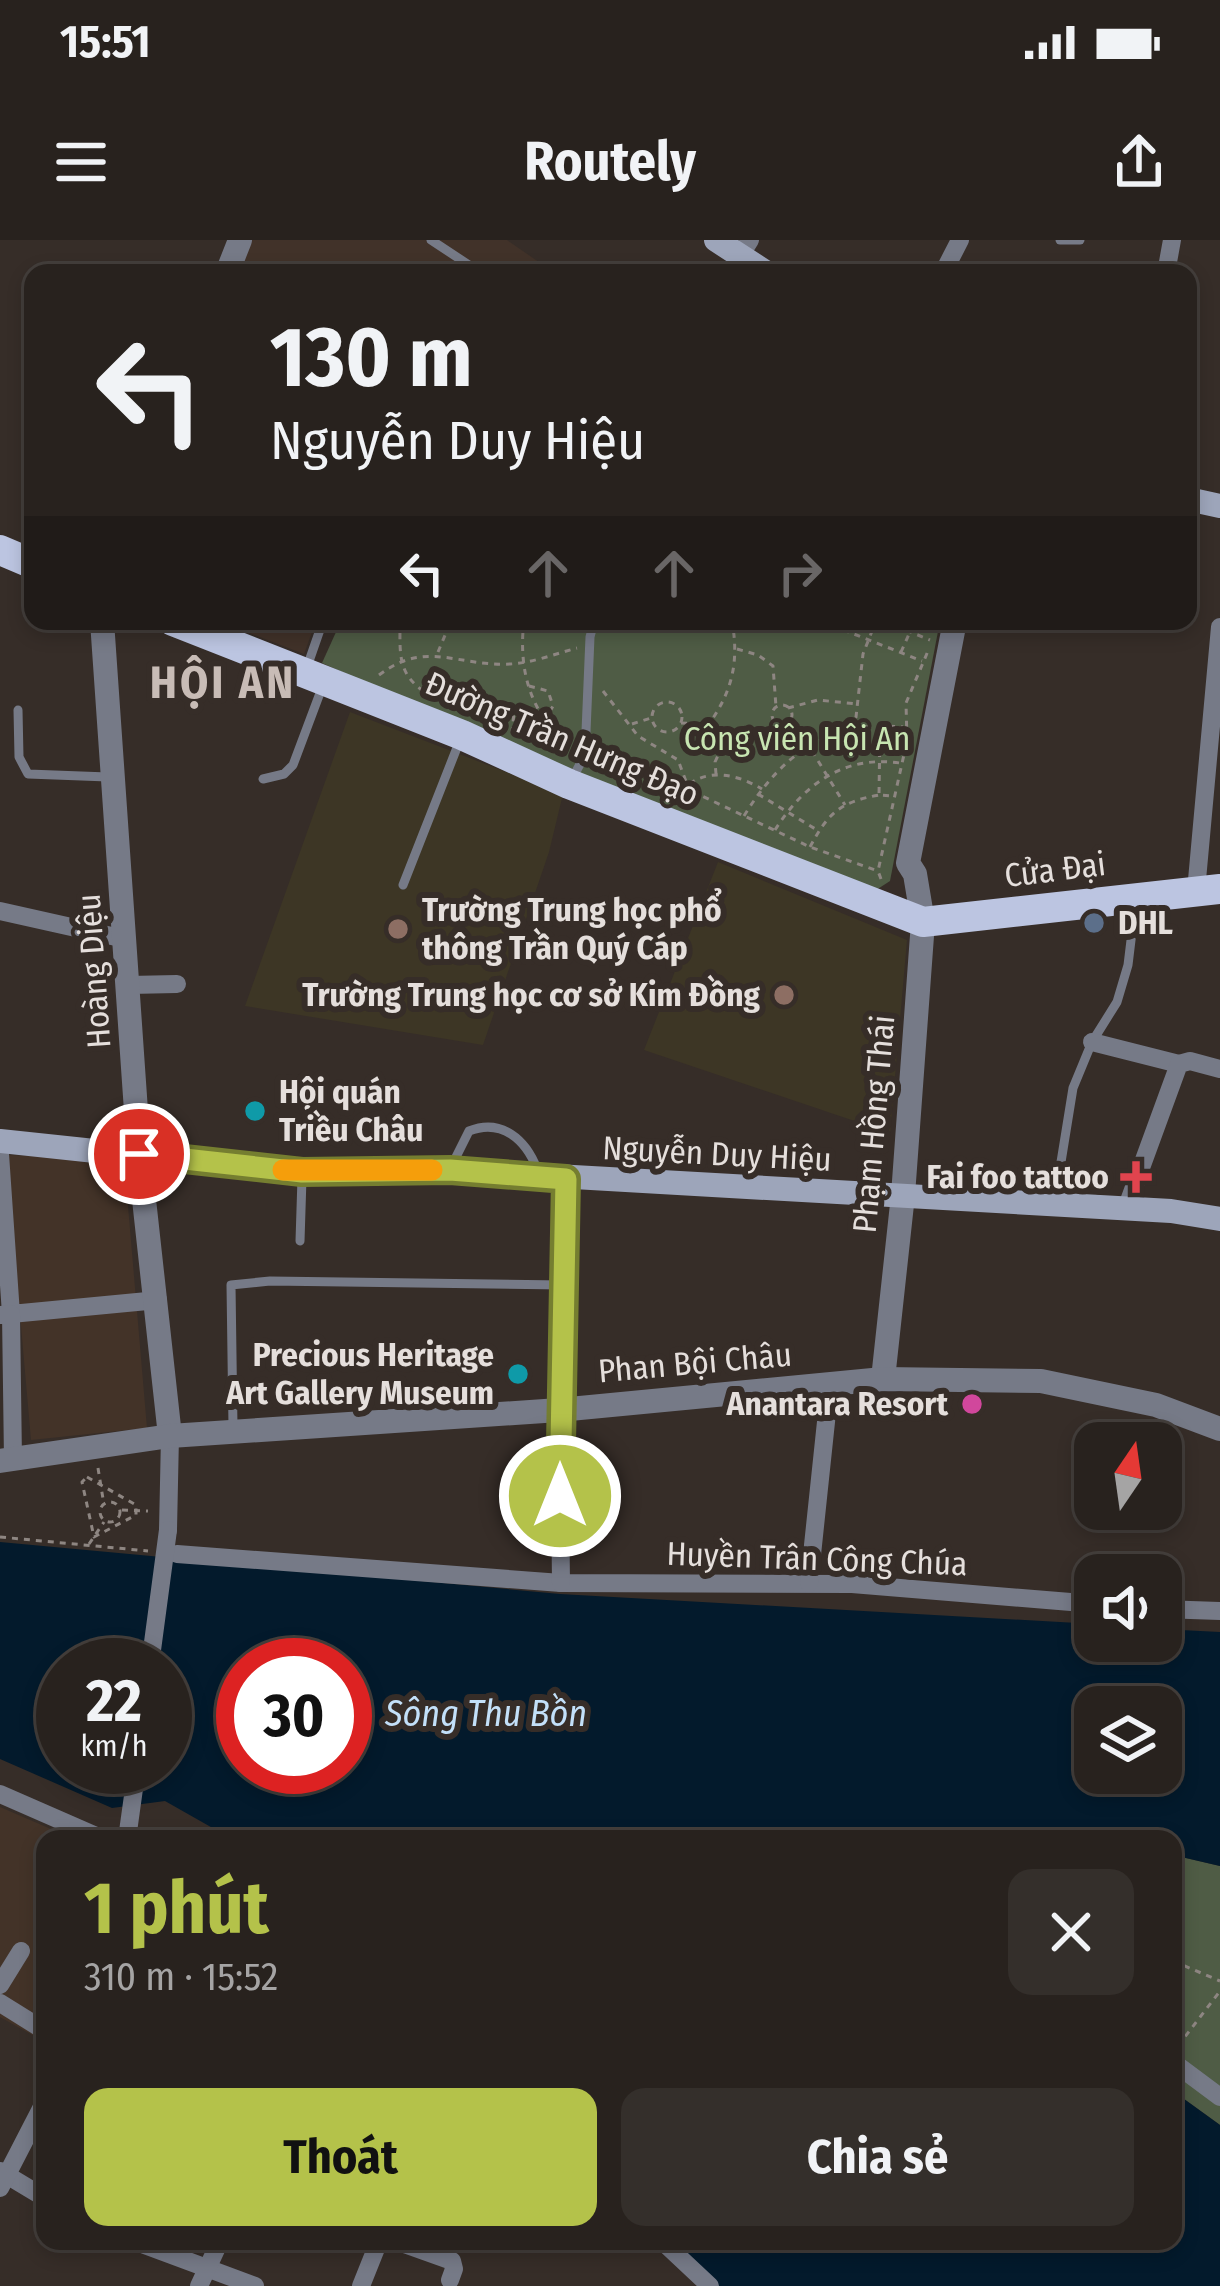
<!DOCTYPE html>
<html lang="vi">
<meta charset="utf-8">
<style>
body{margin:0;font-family:"Fira Sans Condensed",sans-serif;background:#342f2b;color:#f1f3f6;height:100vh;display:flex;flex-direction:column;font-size:45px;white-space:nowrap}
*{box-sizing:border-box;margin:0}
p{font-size:39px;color:#a5a4a4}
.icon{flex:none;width:66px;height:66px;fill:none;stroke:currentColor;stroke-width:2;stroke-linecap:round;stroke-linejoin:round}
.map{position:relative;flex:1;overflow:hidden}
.side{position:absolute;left:36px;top:1590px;width:1146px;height:420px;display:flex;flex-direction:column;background:#28221e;border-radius:24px;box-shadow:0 6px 18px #0003,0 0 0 3px #443f3c}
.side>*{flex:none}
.banner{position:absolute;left:24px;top:24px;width:1173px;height:366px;border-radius:24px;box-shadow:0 6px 18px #0003,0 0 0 3px #443f3c;background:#28221e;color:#f1f3f6;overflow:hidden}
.needle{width:78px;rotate:13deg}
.tools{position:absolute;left:1074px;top:1182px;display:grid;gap:24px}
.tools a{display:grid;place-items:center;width:108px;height:108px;border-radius:24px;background:#28221e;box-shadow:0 6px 18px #0003,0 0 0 3px #443f3c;font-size:60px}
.speed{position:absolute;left:36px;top:1398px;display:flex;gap:24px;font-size:60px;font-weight:700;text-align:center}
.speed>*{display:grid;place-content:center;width:156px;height:156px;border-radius:50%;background:#28221e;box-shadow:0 6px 18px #0003,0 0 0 3px #443f3c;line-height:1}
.speed small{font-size:30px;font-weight:400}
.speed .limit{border:18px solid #d22;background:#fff;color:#111}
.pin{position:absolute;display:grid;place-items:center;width:102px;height:102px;color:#fff;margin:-51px;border:6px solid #fff;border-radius:50%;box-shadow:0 3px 12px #0007}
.me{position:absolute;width:132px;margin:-66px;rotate:0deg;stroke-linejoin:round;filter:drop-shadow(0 0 9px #0008)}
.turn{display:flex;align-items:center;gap:42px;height:252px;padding:0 48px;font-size:54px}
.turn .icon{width:156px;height:156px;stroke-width:2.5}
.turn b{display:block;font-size:84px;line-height:102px}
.lanes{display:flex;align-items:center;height:114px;padding:0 48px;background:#0003;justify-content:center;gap:60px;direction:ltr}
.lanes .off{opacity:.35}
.round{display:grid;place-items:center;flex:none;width:126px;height:126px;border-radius:24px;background:#342f2b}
.summary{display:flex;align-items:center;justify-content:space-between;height:204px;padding:0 48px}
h1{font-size:72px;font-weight:700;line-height:90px;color:#b4c24a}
.primary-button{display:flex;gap:24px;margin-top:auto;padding:24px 48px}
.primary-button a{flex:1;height:138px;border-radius:24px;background:#b4c24a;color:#111;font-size:48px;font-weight:700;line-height:138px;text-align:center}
.primary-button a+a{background:#342f2b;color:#f1f3f6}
.status{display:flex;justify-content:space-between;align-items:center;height:84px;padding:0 60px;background:#28221e;direction:ltr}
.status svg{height:33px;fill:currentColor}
header{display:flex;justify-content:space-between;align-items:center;height:156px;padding:0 48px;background:#28221e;font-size:54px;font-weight:700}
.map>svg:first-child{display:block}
</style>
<div class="status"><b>15:51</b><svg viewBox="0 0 49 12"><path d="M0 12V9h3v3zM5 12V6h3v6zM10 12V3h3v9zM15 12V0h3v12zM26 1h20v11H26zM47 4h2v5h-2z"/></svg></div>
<header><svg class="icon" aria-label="menu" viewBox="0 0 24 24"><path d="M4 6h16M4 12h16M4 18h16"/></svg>Routely<svg class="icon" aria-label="share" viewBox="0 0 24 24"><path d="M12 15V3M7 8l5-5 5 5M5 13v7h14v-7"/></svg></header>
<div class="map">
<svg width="1220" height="2046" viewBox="0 0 1220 2046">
<rect width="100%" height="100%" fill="#362d28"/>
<g fill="#433328">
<path d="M6 915 124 919 147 1188 31 1200Z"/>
<path d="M0 1567 74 1599H45V1802L0 1777Z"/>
</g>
<g fill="#413229">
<path d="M248 0H507L546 27 541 33H235Z"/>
<path d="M218 381H316L304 414Z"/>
</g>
<g fill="#3d3625">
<path d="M350 472 563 554 549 612 483 805 245 766Z"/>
<path d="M718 622 907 700 890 893 644 810Z"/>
</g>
<g fill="#4f5c45">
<path d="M341 381H940L890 641 873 652 704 592 322 423Z"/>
<path d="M1173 1615 1220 1626V1885L1173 1851Z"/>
</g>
<g fill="#031a2c" fill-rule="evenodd">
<path d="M0 1302 560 1354 1095 1384V1401H1161V1389L1220 1392V1626L1173 1615V1599H232L165 1561 112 1568 0 1519ZM63 1425H165V1527H63ZM243 1425H345V1527H243ZM1095 1467H1161V1533H1095Z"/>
<path d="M1173 1851 1220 1885V2046H717L672 2001H1173Z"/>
</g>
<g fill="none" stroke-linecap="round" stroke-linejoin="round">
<g stroke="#8e8682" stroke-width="3" stroke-dasharray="6 6" stroke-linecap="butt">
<path d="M400 381C400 417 397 436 431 456"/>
<path d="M524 381C518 429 530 477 572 506"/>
<path d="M801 381H803"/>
<path d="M821 381 922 421"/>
<path d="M884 381 930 400"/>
<path d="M737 409 758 415 773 426 776 467"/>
<path d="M438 412 451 381"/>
<path d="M901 412 909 394"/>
<path d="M379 435C426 399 458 427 510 424 532 423 555 414 577 408"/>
<path d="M529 446 548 451 553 466 546 478"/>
<path d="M603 451 638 496 678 520 687 544"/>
<circle cx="667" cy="477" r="15"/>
<circle cx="782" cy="475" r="10"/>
<path d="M788 468 818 460 857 464"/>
<path d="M478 475 489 461 514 473 512 492"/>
<path d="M681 483 709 484C733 450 739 421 732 381"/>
<path d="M789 483 809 506 845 565"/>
<path d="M632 484 651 478"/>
<path d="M848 487 856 477 863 414 876 381"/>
<path d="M880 487 879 555 891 556"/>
<path d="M716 534 715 522 720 511 767 489 774 481"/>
<path d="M758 554 817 590"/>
<path d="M673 561C696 527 730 530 762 549"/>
<path d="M680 561 702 556 810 607 878 631"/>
<path d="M744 576C782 514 829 480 903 487"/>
<path d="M775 590C804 544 844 515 900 523"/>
<path d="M810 607C828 573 840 562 879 555"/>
<path d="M881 639 878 631 907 501 906 463 928 411"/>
<path d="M98 1228 104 1265"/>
<path d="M87 1237 136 1265V1275L94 1297 82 1242Z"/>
<circle cx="110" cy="1272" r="10"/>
<path d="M122 1270 148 1271"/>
<path d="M0 1297 148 1311"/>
<path d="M89 1304 104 1282"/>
<path d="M1173 1721 1220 1741"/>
<path d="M1178 1806 1220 1751"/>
</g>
<g stroke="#767a87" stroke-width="9">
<path d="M431 0 481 33"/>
<path d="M1060 0H1080"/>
<path d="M307 427 323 381"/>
<path d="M18 470 19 517 28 534 108 537"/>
<path d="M263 539 284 534 293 525 323 445"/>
<path d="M572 539 585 515 590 397 594 381"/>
<path d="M403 645 460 500"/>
<path d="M452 925 469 891C502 878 526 900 537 929"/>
<path d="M1055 959 1073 848 1092 802 1117 762 1128 725 1135 667"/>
<path d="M300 1001 302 938"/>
<path d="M233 1187 231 1045 270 1041 563 1045"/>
</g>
<g stroke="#767a87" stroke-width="18">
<path d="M740 16 750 0"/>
<path d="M943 33 960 0"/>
<path d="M1166 33 1172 0"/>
<path d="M1196 651 1220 387"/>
<path d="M0 671 125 699"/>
<path d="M129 745 177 744"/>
<path d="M1092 802 1179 824"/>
<path d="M0 914 11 1074 158 1060"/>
<path d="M1126 969 1179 824 1190 821 1220 829"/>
<path d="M0 1075 11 1074 13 1220"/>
<path d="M168 1290 170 1196"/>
<path d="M177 1314 561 1343 852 1344 1095 1364"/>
<path d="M561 1343 559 1163 566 939"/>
<path d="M809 1343 830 1144"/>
<path d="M1161 1369 1220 1371"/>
<path d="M0 1554 103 1599"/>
<path d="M127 1599 137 1527"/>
<path d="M0 1745 21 1711"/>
<path d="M0 1763 45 1791"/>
<path d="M1173 1822 1220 1857"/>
<path d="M0 1931 45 1958"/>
<path d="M0 1948 45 1861"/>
<path d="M134 2001 255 2046"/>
<path d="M396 2001 452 2021 454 2029 450 2040"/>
<path d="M662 2001 710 2046"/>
<path d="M199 2046 220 2001"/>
<path d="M361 2046 379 2001"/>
</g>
<g stroke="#767a87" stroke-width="24">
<path d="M227 33 240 0"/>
<path d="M102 381 139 914 170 1196"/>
<path d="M883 1139 903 955 923 682 915 634 908 623 955 381"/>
<path d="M0 1221 170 1196 559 1170 883 1139 1041 1141 1156 1165 1220 1189"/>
</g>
<g stroke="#9da5ba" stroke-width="24">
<path d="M716 0 767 33"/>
<path d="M1188 259 1220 266"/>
<path d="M0 901 302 933 450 930 1171 971 1220 979"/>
</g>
<g stroke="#bcc5e1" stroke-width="30">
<path d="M0 310 33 324"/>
<path d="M173 381 462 495 569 544 923 682 1220 649"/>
</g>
<path stroke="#767a87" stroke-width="18" d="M150 1425 168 1290"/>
</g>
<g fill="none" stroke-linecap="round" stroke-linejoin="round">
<defs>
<path id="route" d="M139 914 302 932 450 930 566 939 560 1256"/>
</defs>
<use href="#route" stroke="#757e30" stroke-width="30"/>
<use href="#route" stroke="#b4c24a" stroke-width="21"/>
<path stroke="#f59e0b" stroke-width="21" d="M283 930H432"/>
</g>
<circle fill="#5c6f8a" stroke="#362d28" stroke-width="4.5" cx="1094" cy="683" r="12"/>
<g fill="#8d6e63" stroke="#362d28" stroke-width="4.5">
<circle cx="398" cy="689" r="12"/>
<circle cx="784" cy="755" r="12"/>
</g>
<g fill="#0f9aa8" stroke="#362d28" stroke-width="4.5">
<circle cx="255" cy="871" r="12"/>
<circle cx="518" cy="1134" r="12"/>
</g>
<path fill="#e0444e" stroke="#362d28" stroke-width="4.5" d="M1130 919h12v12h12v12h-12v12h-12v-12h-12v-12h12z"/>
<circle fill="#d1479c" stroke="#362d28" stroke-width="4.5" cx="972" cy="1164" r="12"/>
<g text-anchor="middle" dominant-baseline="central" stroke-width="12" stroke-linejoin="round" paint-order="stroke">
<g font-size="33" fill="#e5dfdc" stroke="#362d28">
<text transform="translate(562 499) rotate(23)">Đường Trần Hưng Đạo</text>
<text transform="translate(1055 630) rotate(-7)">Cửa Đại</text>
<text transform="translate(94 731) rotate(-94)">Hoàng Diệu</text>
<text transform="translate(874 884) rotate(-85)">Phạm Hồng Thái</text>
<text transform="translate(717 914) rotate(3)">Nguyễn Duy Hiệu</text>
<text transform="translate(695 1123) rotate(-5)">Phan Bội Châu</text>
<text transform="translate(817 1319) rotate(2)">Huyền Trân Công Chúa</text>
</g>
<g font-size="33" fill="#c7e5b1" stroke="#362d28">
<text x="797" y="499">Công viên Hội An</text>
</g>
<g font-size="33" font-weight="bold" fill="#e5dfdc" stroke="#362d28" text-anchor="end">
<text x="422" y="670" text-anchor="start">Trường Trung học phổ<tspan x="422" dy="38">thông Trần Quý Cáp</tspan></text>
<text x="1118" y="683" text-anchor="start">DHL</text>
<text x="760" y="755">Trường Trung học cơ sở Kim Đồng</text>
<text x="279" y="852" text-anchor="start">Hội quán<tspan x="279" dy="38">Triều Châu</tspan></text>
<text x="1109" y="937">Fai foo tattoo</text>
<text x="494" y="1115">Precious Heritage<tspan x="494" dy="38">Art Gallery Museum</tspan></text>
<text x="948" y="1164">Anantara Resort</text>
</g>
<g font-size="36" font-style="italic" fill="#c3e0f9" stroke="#362d28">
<text x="486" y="1474">Sông Thu Bồn</text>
</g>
<g font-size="45" font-weight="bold" letter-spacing="3" fill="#c8bcb6" stroke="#362d28">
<text x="223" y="443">HỘI AN</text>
</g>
</g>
</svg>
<div class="tools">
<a><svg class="needle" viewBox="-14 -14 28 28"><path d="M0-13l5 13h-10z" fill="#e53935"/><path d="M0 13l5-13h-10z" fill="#a5a4a4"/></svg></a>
<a><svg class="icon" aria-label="sound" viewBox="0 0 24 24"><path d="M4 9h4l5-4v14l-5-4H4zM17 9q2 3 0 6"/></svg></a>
<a><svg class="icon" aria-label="layers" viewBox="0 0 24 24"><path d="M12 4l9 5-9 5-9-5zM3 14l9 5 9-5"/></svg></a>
</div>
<div class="speed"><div>22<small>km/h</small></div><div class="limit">30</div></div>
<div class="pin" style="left:139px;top:914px;background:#d93025"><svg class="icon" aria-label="arrive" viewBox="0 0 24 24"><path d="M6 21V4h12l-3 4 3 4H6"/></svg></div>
<svg class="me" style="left:560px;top:1256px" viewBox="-20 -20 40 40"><circle r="17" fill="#b4c24a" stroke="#fff" stroke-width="3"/><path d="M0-11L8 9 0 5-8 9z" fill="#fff"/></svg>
<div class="banner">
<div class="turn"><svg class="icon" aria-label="left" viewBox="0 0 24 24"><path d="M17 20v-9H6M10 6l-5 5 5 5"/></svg><div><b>130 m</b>Nguyễn Duy Hiệu</div></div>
<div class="lanes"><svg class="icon" aria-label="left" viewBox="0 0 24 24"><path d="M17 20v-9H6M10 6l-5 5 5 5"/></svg><svg class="icon off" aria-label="ahead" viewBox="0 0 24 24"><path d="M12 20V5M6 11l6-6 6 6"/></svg><svg class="icon off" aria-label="ahead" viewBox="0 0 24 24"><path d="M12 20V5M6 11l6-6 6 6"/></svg><svg class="icon off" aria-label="right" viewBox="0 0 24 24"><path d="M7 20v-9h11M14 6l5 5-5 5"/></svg></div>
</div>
<section class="side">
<div class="summary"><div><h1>1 phút</h1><p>310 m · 15:52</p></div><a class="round"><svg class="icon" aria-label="close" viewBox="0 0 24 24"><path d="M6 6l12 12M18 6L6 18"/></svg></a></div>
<div class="primary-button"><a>Thoát</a><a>Chia sẻ</a></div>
</section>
</div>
